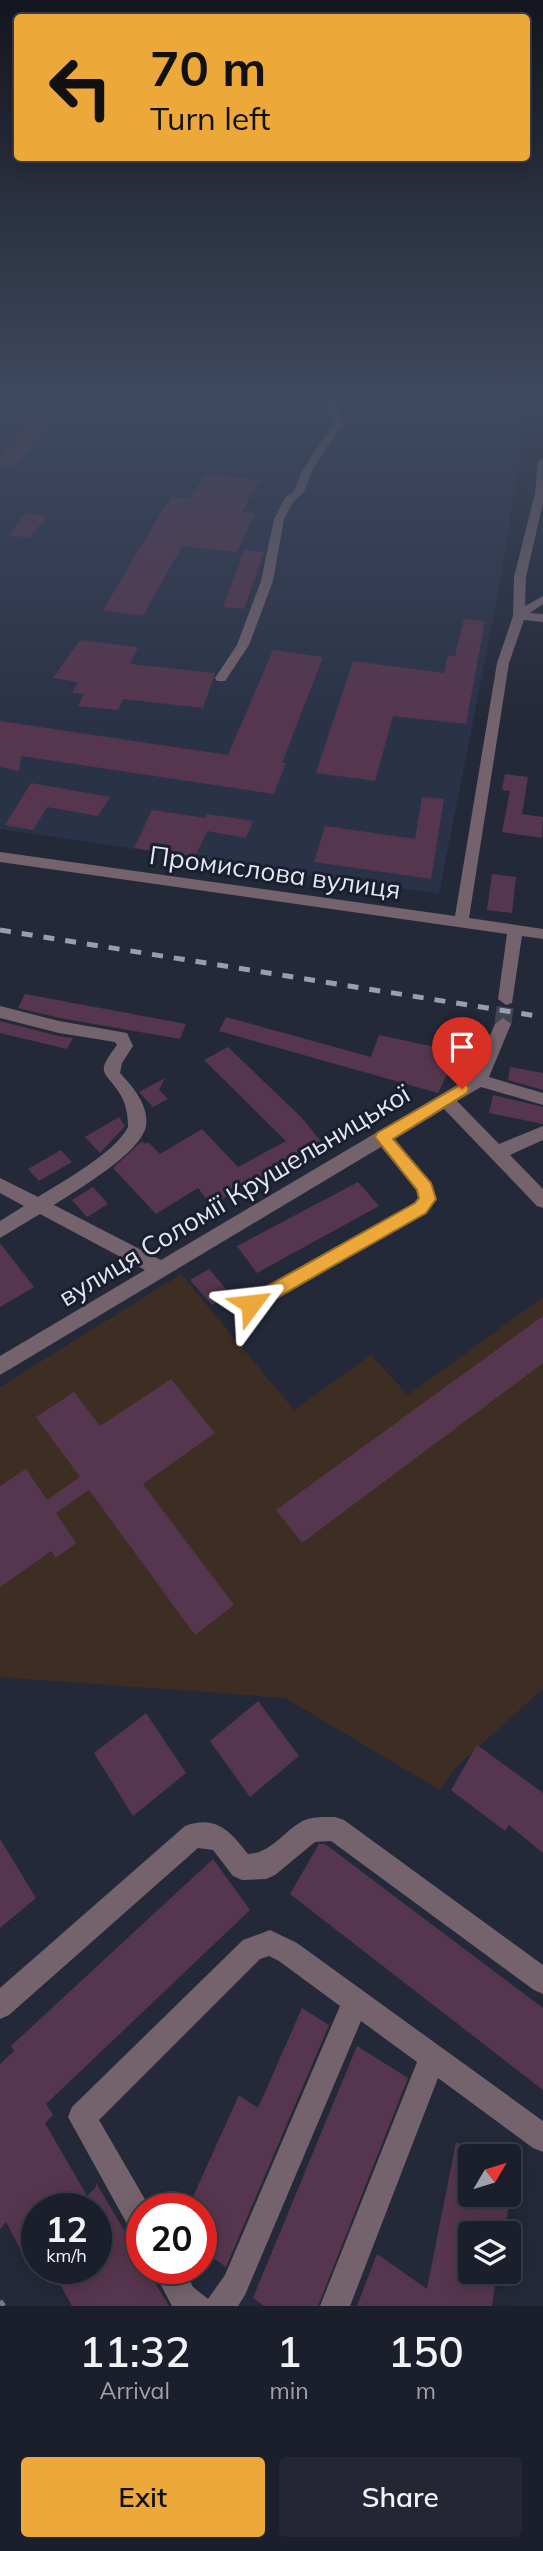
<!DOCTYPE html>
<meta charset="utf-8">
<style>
body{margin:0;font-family:Mulish,sans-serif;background:#242733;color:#f1f3f6;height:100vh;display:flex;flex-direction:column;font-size:26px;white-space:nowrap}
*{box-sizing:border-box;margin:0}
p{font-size:23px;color:#a0a2a9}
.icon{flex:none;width:38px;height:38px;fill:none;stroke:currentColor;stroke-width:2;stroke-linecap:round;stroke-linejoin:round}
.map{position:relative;height:2306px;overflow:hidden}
.details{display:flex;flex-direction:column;background:#1b1f2b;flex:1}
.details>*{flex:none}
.hud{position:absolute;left:14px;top:14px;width:516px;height:147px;border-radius:7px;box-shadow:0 4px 18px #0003,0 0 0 2px #393d47;background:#eca93a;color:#111;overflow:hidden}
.needle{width:46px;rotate:52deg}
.buttons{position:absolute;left:458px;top:2144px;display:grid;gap:14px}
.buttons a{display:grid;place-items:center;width:63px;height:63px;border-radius:7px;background:#1b1f2b;box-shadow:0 4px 18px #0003,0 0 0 2px #393d47;font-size:35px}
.speed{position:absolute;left:21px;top:2193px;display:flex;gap:14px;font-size:35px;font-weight:700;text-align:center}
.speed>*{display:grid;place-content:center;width:91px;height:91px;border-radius:50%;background:#1b1f2b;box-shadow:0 4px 18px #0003,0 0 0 2px #393d47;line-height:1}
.speed small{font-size:18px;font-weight:400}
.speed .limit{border:10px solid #d22;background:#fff;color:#111}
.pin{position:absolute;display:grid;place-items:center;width:60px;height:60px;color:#fff;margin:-72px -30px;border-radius:50% 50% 50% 0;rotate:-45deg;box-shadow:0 0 7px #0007}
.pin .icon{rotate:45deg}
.me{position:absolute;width:77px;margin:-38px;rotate:60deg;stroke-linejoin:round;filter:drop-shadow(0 0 5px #0008)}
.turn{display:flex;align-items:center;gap:24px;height:147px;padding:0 21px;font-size:32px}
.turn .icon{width:91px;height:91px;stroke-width:2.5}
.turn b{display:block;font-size:49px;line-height:60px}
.eta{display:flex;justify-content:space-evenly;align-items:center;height:119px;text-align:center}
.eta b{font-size:42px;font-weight:600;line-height:49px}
.action{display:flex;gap:14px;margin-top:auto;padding:14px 21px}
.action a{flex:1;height:80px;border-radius:7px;background:#eca93a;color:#111;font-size:28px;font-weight:600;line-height:80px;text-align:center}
.action a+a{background:#242733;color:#f1f3f6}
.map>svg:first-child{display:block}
</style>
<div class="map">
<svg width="543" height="2306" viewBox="0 0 543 2306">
<rect width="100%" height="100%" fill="#242939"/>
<path fill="#2a3247" d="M9 401H529L498 595 439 894 0 829V411Z"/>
<path fill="#3d2d22" d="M181 1274 294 1410 371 1355 408 1395 543 1297V1689L458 1765 440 1790 285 1698 0 1677V1387Z"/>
<g fill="#56364e">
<path d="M26 425 49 428 12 468 0 466V455Z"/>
<path d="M205 474 259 480 242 512 255 514 237 552 182 546 143 616 103 610 171 496 190 499Z"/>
<path d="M25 514 46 516 30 538 8 535Z"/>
<path d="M244 550 264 552 244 609 223 607Z"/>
<path d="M464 619 485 621 466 724 393 716 375 781 316 773 353 661 444 673 448 656H455Z"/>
<path d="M80 640 138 647 130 664 215 673 203 708 123 699 118 710 78 706 84 694 72 693 78 682 53 678Z"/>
<path d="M273 650 323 657 282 763H286L274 794 21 756 19 771 0 767V721L228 755Z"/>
<path d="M505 774 528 777 522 814 543 817 542 838 502 832 510 791 502 790Z"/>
<path d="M31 783 110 797 98 816 47 807 33 830 5 825Z"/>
<path d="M422 797 444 799 431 879 314 862 325 826 415 839Z"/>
<path d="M152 810 206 818 207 814 253 821 246 838 207 831 195 857 134 848Z"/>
<path d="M492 874 516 877 512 913 487 910Z"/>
<path d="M25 994 186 1024 180 1039 60 1018 18 1008Z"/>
<path d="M226 1017 371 1057 379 1035 472 1055 468 1070 451 1066 438 1093 219 1031Z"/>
<path d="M0 1021 58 1036 73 1038 67 1049 0 1033Z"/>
<path d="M228 1047 302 1118 323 1144 211 1205 198 1188 156 1214 113 1168 142 1141 145 1144 148 1142 160 1154 202 1129 238 1167 286 1141 204 1060Z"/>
<path d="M510 1067 543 1073V1090L508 1080Z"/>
<path d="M165 1078 159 1090 168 1099 153 1107 139 1092Z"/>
<path d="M493 1095 543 1107V1124L489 1113Z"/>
<path d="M119 1117 125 1126 100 1153 85 1137Z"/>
<path d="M61 1150 72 1162 39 1181 28 1169Z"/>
<path d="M358 1182 379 1206 257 1273 237 1246Z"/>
<path d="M93 1187 108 1204 87 1217 72 1200Z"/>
<path d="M0 1243 34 1287 0 1307Z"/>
<path d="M209 1269 230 1294 212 1305 190 1280Z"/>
<path d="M543 1316V1363L302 1543 276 1510Z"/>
<path d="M171 1379 215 1433 143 1484 234 1605 195 1635 89 1490 56 1513 76 1543 56 1558 51 1551 0 1587V1486L26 1469 47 1500 80 1477 36 1417 74 1392 100 1426Z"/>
<path d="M258 1701 299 1756 250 1797 210 1741Z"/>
<path d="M146 1713 186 1773 133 1816 94 1753Z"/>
<path d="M477 1745 543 1793V1853L509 1825 505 1831 451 1790Z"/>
<path d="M0 1839 36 1898 0 1928Z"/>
<path d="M319 1844H325L543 2008V2090L290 1894Z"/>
<path d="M213 1859 250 1910 46 2104 53 2115 45 2123 87 2196 96 2187V2183L142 2260V2268H146L169 2306H72L51 2268H96V2208H37V2252L27 2262 6 2222 0 2229V2064L14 2051 11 2046Z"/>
<path d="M302 2008 329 2025 226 2267 201 2249V2208H188L239 2095 258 2108Z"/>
<path d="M357 2046 408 2078 318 2306H264L253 2298Z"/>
<path d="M456 2142 471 2148V2194H511L504 2233H471V2272H497L492 2306H357L377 2254 427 2289Z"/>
</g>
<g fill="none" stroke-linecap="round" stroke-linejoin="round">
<path stroke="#414655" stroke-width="17" stroke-dasharray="17 9" stroke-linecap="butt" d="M503 1024 506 999"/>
<path stroke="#757a88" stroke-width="5" stroke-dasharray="8 8" stroke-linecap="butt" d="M0 2301 4 2306"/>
<g fill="#74636c" fill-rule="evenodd">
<path d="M324 401H334L344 423 313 469 304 492 293 502 284 519 273 581 249 645 225 681H217L215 678 237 645 261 581 274 519 285 498 294 491 303 469 334 423Z"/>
<path d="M543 458V503L526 577 525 606 543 596V604L530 613 543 614V622L524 620 509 663 469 918 543 929V939L522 936 512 1003 506 1005 498 999 507 934 0 862V852L455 916 497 663 513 616 514 577 535 493 538 461Z"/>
<path d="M0 1006 59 1021 127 1033 133 1046 122 1063 120 1073C133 1087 149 1105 146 1126 141 1153 77 1190 54 1205L161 1260 472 1076 495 1024 503 1018 511 1024 489 1077 543 1093V1105L481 1087 457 1101 499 1144 543 1126V1140L510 1155 543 1189V1208L537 1206 444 1109 395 1139 431 1183 436 1199 426 1213 258 1310 251 1312 244 1310 241 1304 244 1298 414 1203 418 1198 416 1190 381 1147 0 1375V1356L145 1270 40 1214 0 1238V1221L24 1206 0 1193V1178L38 1197C63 1181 115 1153 128 1127 128 1116 126 1103 120 1094 105 1070 94 1075 117 1045L115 1042 59 1033 0 1018Z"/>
<path d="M335 1817 344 1820 543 1965V1994L534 1990 331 1841 315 1842 275 1875 266 1879 242 1880 233 1876 213 1850 198 1848 9 2015 0 2019V1988L185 1826C216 1814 231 1832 248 1854 271 1853 282 1833 301 1822 311 1816 324 1817 335 1817Z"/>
<path d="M270 1930 297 1943 543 2121V2152L533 2148 438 2078 350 2306H320L417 2062 361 2021 245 2295 238 2306H172L152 2268H183L193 2287 208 2299 225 2275 340 2006 279 1961 269 1956 260 1959 99 2120 150 2208H142V2237L132 2233 68 2117 72 2107 243 1940Z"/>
</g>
<path stroke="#999eab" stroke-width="5" stroke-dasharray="11 11" stroke-linecap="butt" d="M0 930 543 1017"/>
</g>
<linearGradient id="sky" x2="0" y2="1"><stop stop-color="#14171f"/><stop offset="0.55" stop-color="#3f495f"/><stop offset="1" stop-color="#3f495f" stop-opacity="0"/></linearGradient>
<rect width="543" height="724" fill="url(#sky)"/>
<path fill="#eca93a" stroke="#996e26" stroke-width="2" d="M462 1084 467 1085 469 1089 467 1093 393 1139 431 1183 436 1199 426 1213 257 1309 251 1311 245 1309 242 1304 245 1299 415 1203 419 1198 417 1190 375 1137 377 1133Z"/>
<g text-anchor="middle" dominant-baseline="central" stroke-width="6" stroke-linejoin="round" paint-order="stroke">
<g font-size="26" fill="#e3e7f2" stroke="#1a1f2f">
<text transform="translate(275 872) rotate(8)">Промислова вулиця</text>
<text transform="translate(234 1195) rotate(-31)">вулиця Соломії Крушельницької</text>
</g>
</g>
</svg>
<div class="buttons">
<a><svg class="needle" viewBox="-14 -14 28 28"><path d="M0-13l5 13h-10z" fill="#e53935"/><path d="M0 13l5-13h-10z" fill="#a0a2a9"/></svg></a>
<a><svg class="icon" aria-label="layers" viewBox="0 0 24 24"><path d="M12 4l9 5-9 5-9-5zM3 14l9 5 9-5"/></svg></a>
</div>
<div class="speed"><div>12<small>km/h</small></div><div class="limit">20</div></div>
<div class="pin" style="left:462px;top:1089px;background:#d93025"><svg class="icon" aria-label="arrive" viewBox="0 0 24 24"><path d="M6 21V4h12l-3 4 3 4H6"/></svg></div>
<svg class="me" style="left:251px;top:1304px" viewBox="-20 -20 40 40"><path d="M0-17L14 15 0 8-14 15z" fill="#eca93a" stroke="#fff" stroke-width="4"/></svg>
<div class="hud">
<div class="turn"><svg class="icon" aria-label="left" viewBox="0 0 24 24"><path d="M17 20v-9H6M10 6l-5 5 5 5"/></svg><div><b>70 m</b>Turn left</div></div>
</div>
</div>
<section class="details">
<div class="eta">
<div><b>11:32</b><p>Arrival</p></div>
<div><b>1</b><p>min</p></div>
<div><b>150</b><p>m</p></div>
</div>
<div class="action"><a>Exit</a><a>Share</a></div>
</section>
